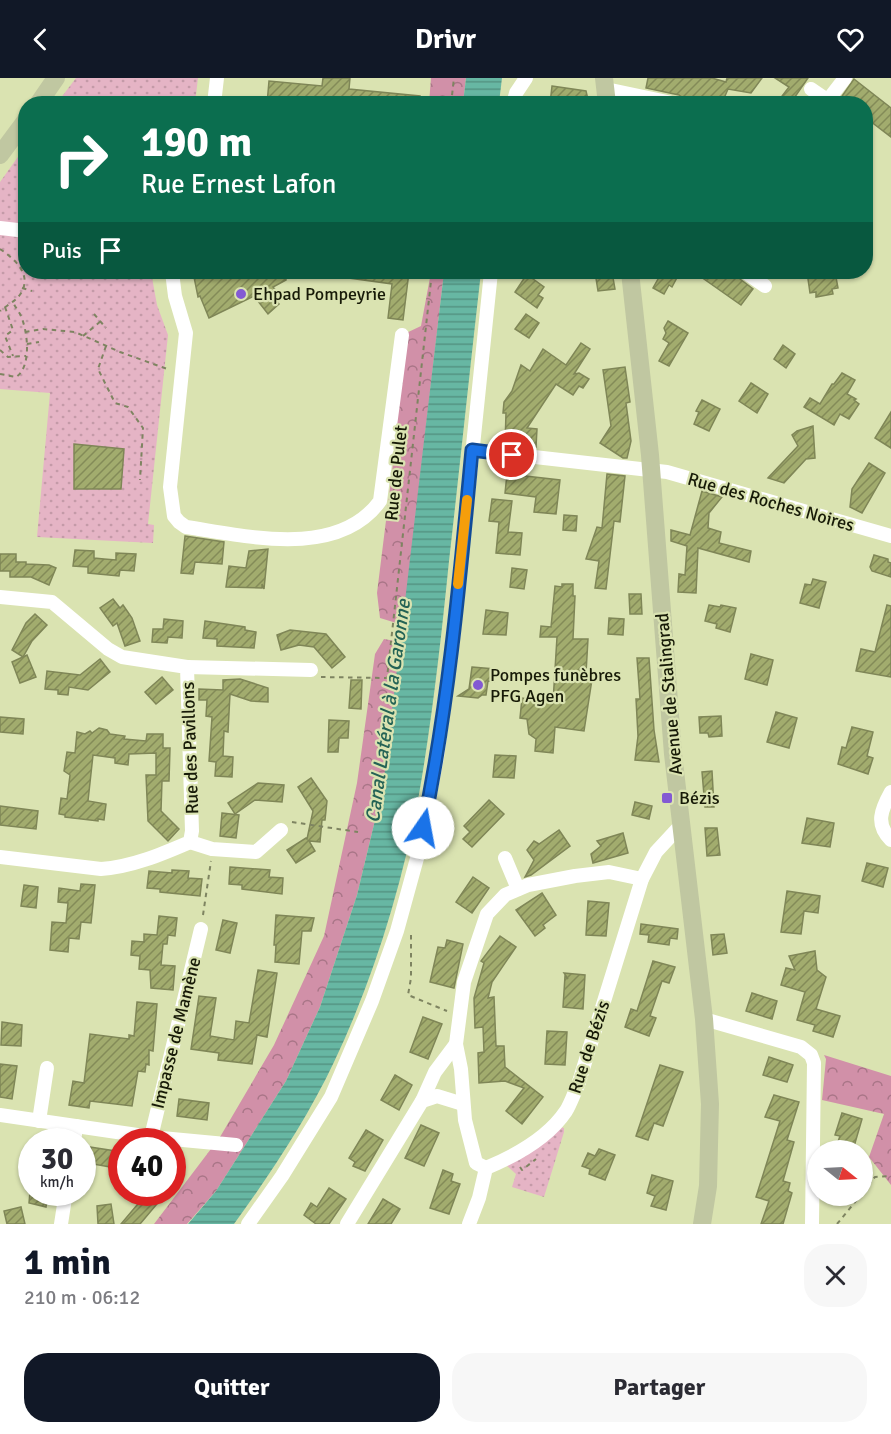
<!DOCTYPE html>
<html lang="fr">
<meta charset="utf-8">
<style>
body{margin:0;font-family:Signika,sans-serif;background:#f7f7f7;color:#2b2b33;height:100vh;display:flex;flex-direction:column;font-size:22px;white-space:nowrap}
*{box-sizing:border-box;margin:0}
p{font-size:20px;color:#7c7c81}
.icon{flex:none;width:33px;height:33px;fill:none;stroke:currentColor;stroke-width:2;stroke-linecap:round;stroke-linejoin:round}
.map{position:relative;height:1146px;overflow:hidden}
.panel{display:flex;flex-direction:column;background:#fff;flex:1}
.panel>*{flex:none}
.guide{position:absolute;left:18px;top:18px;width:855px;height:183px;border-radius:24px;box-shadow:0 2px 4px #0004;background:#0b6e4f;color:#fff;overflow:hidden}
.needle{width:39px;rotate:108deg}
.controls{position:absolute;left:807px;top:1062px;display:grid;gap:12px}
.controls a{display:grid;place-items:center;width:66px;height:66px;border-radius:50%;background:#fff;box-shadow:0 2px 4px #0004;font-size:30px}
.speed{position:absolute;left:18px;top:1050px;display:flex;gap:12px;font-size:30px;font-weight:700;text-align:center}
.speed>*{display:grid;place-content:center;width:78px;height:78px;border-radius:50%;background:#fff;box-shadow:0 2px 4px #0004;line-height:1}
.speed small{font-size:15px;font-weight:400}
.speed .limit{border:9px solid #d22;background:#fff;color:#111}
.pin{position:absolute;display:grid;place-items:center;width:51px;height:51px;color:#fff;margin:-26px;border:3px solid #fff;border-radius:50%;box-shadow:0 2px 6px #0007}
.me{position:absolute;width:66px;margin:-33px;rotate:12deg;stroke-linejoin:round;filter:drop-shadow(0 0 4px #0008)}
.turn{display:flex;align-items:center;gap:21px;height:126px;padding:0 24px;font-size:27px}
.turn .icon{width:78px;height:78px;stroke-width:2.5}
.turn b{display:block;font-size:42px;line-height:51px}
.then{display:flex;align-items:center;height:57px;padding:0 24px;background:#0003;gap:12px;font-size:22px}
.round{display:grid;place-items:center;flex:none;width:63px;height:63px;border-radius:24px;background:#f7f7f7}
.summary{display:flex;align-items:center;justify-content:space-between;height:102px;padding:0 24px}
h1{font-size:36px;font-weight:800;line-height:45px;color:#111827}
.cta{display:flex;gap:12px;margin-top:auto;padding:12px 24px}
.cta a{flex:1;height:69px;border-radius:24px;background:#111827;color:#fff;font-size:24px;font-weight:800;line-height:69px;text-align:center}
.cta a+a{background:#f7f7f7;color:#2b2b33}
header{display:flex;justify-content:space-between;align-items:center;height:78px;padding:0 24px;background:#111827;color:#fff;font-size:27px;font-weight:800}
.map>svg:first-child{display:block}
</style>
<header><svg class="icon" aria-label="back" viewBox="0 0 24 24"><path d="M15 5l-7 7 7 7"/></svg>Drivr<svg class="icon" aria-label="heart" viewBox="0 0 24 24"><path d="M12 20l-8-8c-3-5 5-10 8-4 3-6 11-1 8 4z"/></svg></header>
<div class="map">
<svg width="891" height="1146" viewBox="0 0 891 1146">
<defs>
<pattern id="forest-crowns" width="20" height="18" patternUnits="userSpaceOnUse" patternTransform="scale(1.5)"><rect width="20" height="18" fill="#d190a8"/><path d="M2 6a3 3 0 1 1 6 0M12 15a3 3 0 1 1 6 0" fill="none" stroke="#a97587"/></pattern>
<pattern id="park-dots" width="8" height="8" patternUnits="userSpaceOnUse" patternTransform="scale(1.5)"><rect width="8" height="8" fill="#e5b4c5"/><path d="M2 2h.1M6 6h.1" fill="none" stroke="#c49aa8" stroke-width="1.8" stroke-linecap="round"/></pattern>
<pattern id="water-rules" width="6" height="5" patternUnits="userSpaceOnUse" patternTransform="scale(1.5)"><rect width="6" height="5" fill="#67b7a3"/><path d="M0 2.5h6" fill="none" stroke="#549483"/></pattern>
<pattern id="building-hatch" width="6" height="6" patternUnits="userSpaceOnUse" patternTransform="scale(1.5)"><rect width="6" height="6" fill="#a2ac6e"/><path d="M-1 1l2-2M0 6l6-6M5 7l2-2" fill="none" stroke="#838b58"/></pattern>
</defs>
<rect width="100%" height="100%" fill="#dae3b1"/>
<g fill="url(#forest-crowns)">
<path d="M431 0H466L463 25H429Z"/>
<path d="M431 194H444L403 547 380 540 377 515 394 378 402 257 421 248Z"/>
<path d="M384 561 395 563 401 570 383 709 357 817 320 929 286 1003 216 1113 187 1146H154L220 1059 274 967 324 858 357 705 375 576Z"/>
<path d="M824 977 891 998V1107L869 1079 884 1036 822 1022 826 981Z"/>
</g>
<g fill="url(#park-dots)">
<path d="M76 0H198L195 25H57Z"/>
<path d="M25 69 26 194H151L157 227 168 257 148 446 154 447 153 465 37 459 50 315 0 311V104Z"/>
<path d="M561 1049 564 1050V1054L544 1119 512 1109 516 1096 506 1087Z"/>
</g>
<g fill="url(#water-rules)">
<path d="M466 0H502L499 25H463Z"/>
<path d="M444 194H481C470 290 460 386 449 483 441 562 432 643 418 722 401 811 373 902 334 984 307 1041 271 1095 234 1146H188L216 1113 286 1003 320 929 357 817 383 709Z"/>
</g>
<g fill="url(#building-hatch)" stroke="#7f8657" stroke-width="1.5">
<path d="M323 0H350L349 11 420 18 419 26H267L269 3 322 8Z"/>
<path d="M648 0H712L726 4 727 0H762L751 15 728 11 722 25 707 22 706 26H686L683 20 679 17 646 10Z"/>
<path d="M775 0H808L790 26H776L789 9Z"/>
<path d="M854 1 891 30V59L866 40V26H847L840 21Z"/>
<path d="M552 8 586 13 589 26H550Z"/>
<path d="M193 194H286V202L273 209 280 218 275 222 279 226 268 236 254 218 209 240 200 218 198 219Z"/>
<path d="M349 194H409L403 242 388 240 392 206 349 200Z"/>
<path d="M595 194H612L615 211 598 213Z"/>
<path d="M662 194H680L672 209 669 207 664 216 653 210Z"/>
<path d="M694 194H734L740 201 753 211 741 227Z"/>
<path d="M807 194H835L838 210 832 211 833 216 816 219V214L810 215Z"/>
<path d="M529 198 544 209 538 217 543 220 537 230 515 214 525 199 527 200Z"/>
<path d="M526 236 539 245 529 260 515 251Z"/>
<path d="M668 243 688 255 669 288 659 283 669 265 663 261 666 255 664 250Z"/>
<path d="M581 265 590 271 574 296 579 295 589 301 583 310 579 308 573 317 556 306 527 350 537 351 536 369 505 367 506 335H503L504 324 512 313 521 287 530 293 543 271 566 287Z"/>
<path d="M783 267 795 276 786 290 774 281Z"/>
<path d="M625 289 630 324 626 325 631 363 627 380H623L600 365 611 348 603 292Z"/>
<path d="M842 295 855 302 847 316 856 321 854 322 859 326 849 341 840 336 834 347 804 329 810 320 820 326 832 306H834Z"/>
<path d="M751 305 768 316 757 335 739 323Z"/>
<path d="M702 322 720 331 709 353 694 346 699 334 696 333Z"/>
<path d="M891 334V370L875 360Z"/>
<path d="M813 348 815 380 806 381 784 405 768 400 798 368 792 357 797 353Z"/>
<path d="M74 366 124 371 121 411H74Z"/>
<path d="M869 385 885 395 862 435 850 429 852 411Z"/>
<path d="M507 396 560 402 556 436 534 434 536 419 505 415Z"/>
<path d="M607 396 625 398 620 444 614 443 606 511 595 510 599 483 586 481 597 449 602 450Z"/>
<path d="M702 413 722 419 709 435 708 450 721 454 719 465 751 473 749 484 698 470 696 515 678 514 679 496 685 497 687 468 671 463V452L690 457Z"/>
<path d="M492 421 512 423 508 454 522 455 520 477 496 475 499 444 489 443Z"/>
<path d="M564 437 577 438 576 453 563 452Z"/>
<path d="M185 458 224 464 222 486 195 484 193 496 181 495Z"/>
<path d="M268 471 264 511 262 506V510L226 509 229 488 246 490 249 473Z"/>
<path d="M75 472 94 473V480L104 481 116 482V475L136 476 134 493 120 492 119 498 88 495V489L73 488Z"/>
<path d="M0 476H16V484H26V486L49 487 56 490 49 507 31 499H10V493H0Z"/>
<path d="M874 477 888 481V484L891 485V499L872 493 870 489Z"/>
<path d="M512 490 527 492 524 511 510 509Z"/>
<path d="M813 501 826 504 819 530 800 525 805 506 811 507Z"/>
<path d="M562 506H573V518H575L573 561H588L586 595H593L584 653 555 649 553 675 535 673 536 661 529 656 527 641 520 640 522 620 553 624 557 559H540L541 548 551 549 555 508 562 509Z"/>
<path d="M629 516H641L642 536H630Z"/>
<path d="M113 521 120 530 123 527 132 540 140 563 125 568 117 545 113 548 100 530Z"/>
<path d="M709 527 720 529 721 527 736 530 730 554 716 550 717 546 705 543Z"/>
<path d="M887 527 891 528V599L856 593 861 571 875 574Z"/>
<path d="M486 532 508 535 506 557 483 556Z"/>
<path d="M35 536 47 547 32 563 23 579 12 572 26 545Z"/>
<path d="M609 540 624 541 623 557 608 556Z"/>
<path d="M164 541 183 543 182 560 168 559 167 565 152 564 153 551H163Z"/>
<path d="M205 543 245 549V552L256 554 254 570 217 568V561L203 560Z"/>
<path d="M290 552 326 556 345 579 332 590 314 569 299 567 281 572 277 557Z"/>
<path d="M751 576 773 582 767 607 745 601Z"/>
<path d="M27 577 36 599 20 605 12 584Z"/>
<path d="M637 580H649L654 652 659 684 635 682 638 658 636 621H640Z"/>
<path d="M100 581 110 594 88 612 69 609 68 617 58 616V612L45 611 47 593 80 597Z"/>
<path d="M472 589 495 591 494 604 488 603 486 617H482L478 620 458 618 469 611Z"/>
<path d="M162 599 173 612 156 626 145 614Z"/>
<path d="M240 601 268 610V624L251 623 230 616 228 654 224 653 223 678 233 679 232 699 215 698 216 684 209 683 212 639 206 638 207 622H199V611L223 612V602Z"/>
<path d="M351 602H362L361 631 349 630Z"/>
<path d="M776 634 797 640 789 670 767 664Z"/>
<path d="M721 638 722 658 709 659 708 655H700L699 639Z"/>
<path d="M0 639 24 641 23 656 0 654Z"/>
<path d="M329 642 349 643 348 660H339L338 674H328Z"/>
<path d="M852 649 873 654 867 678 873 680 868 696 838 686 842 669 846 670Z"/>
<path d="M99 650 107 652 110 656 125 658 124 661 146 663 147 656H163V670H170L169 703H162L161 733 179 751 168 763 148 743 146 697H156V675L129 676 128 687 115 685V680L93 677 88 723 106 726 104 742 98 741V743L65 739V737L59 736 61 720 67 721 70 697 64 693 67 674 75 675 77 654 85 656 90 653 92 655Z"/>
<path d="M495 677 516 678 514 700 493 699Z"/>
<path d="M712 693 714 729H705L702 694Z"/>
<path d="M311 700 327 723 325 742H322L320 764 309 763 315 773 296 785 287 772 306 760 307 761 313 733 298 709Z"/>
<path d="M258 705 284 707 282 724 255 722 235 736 228 725Z"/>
<path d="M489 722 504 736 472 769 463 761 470 754 464 748Z"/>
<path d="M635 724 652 728 649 741 632 737Z"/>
<path d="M0 728 38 733 36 751 0 747Z"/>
<path d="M222 735 239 737 236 760 220 758Z"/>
<path d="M807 740 834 745 830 769 802 765Z"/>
<path d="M705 750H717L720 777 707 778Z"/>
<path d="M559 752 570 768 531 797 525 799 534 782 527 772 534 763 539 766Z"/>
<path d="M623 755 628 775 593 785 591 776 601 768 597 763Z"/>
<path d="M867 785 888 790 883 809 862 803Z"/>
<path d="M230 789 270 792 269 799 283 800 282 816 242 811V807L229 806Z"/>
<path d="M172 792 189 793 188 800 202 801 200 818 160 814V811L147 810 149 793 172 795Z"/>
<path d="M473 799 489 810 472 835 456 824Z"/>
<path d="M81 806 95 807 91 845 81 844 79 861 69 860 68 874 50 872 52 844 66 845 68 825 58 824 59 810 80 813Z"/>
<path d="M24 807 38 809 36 830 21 828Z"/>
<path d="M787 813 820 818 818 835 804 833 801 856 781 854Z"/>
<path d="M542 815 556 837 543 847 545 850 535 858 516 832Z"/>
<path d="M588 823 609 825 606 858 586 857Z"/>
<path d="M276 837 314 840 311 853H302L299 886 275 884 276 867H274Z"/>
<path d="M159 838 177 840 175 858 168 857 167 866H163L161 887 175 888 173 912 151 910 150 892 139 891 140 878 131 877 132 863 144 864V856L157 857Z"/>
<path d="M223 842 237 845 230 875 216 872Z"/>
<path d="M641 846 678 851 677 861 670 860 669 867 648 864 649 857 640 856Z"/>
<path d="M724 856 727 875 713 877 711 857Z"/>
<path d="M500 858 516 869 492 904 488 920 494 919 496 968H504L505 989 543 1019 522 1046 506 1033 524 1010 505 1003 479 1005 478 975 484 974 483 949 475 950 474 920 484 885 481 883Z"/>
<path d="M447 862 463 866 454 910 430 904 438 869 445 870Z"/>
<path d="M815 873 817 892 826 899 816 931 840 938 833 959 813 953 815 947 797 942 805 914 781 907 786 890 795 892 789 878Z"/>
<path d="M653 883 675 889 669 905 662 903 650 938 656 940 649 958 625 949 631 931 637 933Z"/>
<path d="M258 892 277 895 267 959 257 957 252 986 218 982 219 975 191 971 199 918 216 920 210 958 234 962 236 943 249 945Z"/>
<path d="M564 895 585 897 583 931 563 929 565 898 568 901Z"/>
<path d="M752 915 777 923 772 941 746 933Z"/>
<path d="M137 924 157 926 153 973 149 972V987L146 986 145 994 138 993 132 1028 90 1023 89 1030 69 1027 73 1003 84 1005 90 956 129 961V957L134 958Z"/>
<path d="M423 939 442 946 428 981 410 974Z"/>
<path d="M2 944 22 947 21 968 1 967Z"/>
<path d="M547 953 567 954 565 987 545 986Z"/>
<path d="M769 979 793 987 787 1004 763 997Z"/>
<path d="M0 986 17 988 12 1021 0 1019Z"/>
<path d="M660 987 683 994 663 1048 654 1045 648 1062 636 1058Z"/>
<path d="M395 997 412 1007 399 1032 381 1022Z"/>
<path d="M774 1017 799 1024 787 1062 794 1064 783 1103 790 1105 788 1113 792 1115 783 1146H761L769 1123 756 1119 780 1043 765 1039Z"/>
<path d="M179 1021 209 1025 207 1042 177 1038Z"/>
<path d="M842 1035 862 1041 853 1072H835L840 1058 835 1057Z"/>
<path d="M421 1047 439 1055 424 1088 405 1080Z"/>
<path d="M366 1052 383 1062 365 1093 353 1088 355 1084 349 1080Z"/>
<path d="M90 1069 122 1074V1091L87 1085Z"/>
<path d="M599 1071 615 1077 605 1102 589 1096 590 1091 582 1088 588 1075 595 1078Z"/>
<path d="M443 1092 453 1096 451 1103 460 1106 449 1136 430 1130Z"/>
<path d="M652 1097 673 1103 666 1132 651 1128 655 1118 647 1115Z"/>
<path d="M329 1110 346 1121 329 1146H316L304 1137 311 1125 317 1129Z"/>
<path d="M30 1114H48L46 1129 29 1125Z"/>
<path d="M148 1114H167L140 1146H121Z"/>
<path d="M383 1121 400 1131 391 1146H368Z"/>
<path d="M111 1126 114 1146H98L97 1128Z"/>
<path d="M21 1129 25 1146H7L4 1133Z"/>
</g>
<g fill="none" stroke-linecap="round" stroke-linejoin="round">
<g stroke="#7e8461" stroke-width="2" stroke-dasharray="4.5 4.5" stroke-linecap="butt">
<path d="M451 26 454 0"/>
<path d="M0 171C16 182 34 198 19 218 14 224 6 228 0 233"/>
<path d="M22 210 32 213"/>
<path d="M5 229 13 252 5 258 13 278"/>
<path d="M94 236 106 250"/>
<path d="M25 254 43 251 75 254 120 274 170 292"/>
<path d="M83 258 101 243"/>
<path d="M27 266 39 264"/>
<path d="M106 268 98 291 115 325 128 329 143 350 140 402"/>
<path d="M0 272 8 279 26 278"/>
<path d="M0 296 16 299C32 289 28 252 20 236 18 232 15 229 13 224"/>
<path d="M321 599 387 600 432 194"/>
<path d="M292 744 358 754"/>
<path d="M203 837 211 783"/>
<path d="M411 857V900L408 917 447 933"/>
<path d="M520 1089 522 1092 536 1081"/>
<path d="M862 1114 875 1099 891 1098"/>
<path d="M837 1146 860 1118"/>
</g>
<g stroke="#fff" stroke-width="14">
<path d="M606 11 677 26"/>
<path d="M811 11 833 26"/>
<path d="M828 22 845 0"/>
<path d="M214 26 217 0"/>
<path d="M513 26 516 15 526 0"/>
<path d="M0 150 26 153"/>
<path d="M172 194 175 218 186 255 170 409 174 438 179 444 186 449C247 458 338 481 380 423L402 257"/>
<path d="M745 194 765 208"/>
<path d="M472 372 667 394 891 458"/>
<path d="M0 519 52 524 108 571 122 579 187 589 192 753 190 764C162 776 132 789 101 791L0 779"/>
<path d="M187 589 311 592"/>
<path d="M891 714C881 732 875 746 891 762"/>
<path d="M190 764 212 771 256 774 281 752"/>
<path d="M505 780 518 811"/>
<path d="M704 941 801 969 811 977 814 985 812 1146"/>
<path d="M422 1023 435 994 456 966"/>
<path d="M0 1037 151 1059 236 1067"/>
<path d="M39 1043 47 990"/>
<path d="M151 1059 201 851"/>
<path d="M74 1064 76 1048"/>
<path d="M486 1090 476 1085 465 1042 461 991 456 966 464 904 487 836 505 817 528 807 575 798 609 794 642 801"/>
<path d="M61 1146 66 1114"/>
<path d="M248 1146 282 1098 331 1019 372 923 397 853 419 773 437 679 453 561 491 194"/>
<path d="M347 1146 422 1023 437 1018 463 1026"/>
<path d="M469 1146 479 1120 486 1090C515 1078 548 1060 566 1033 571 1025 574 1015 578 1007L642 801 656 774 681 747"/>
</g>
<g stroke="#c0c7a1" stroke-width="18">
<path d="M604 0 607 26"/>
<path d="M38 26 56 0"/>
<path d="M0 77 26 42"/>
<path d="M630 194 650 377 673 676 704 941 710 1026 708 1108 702 1146"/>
</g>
</g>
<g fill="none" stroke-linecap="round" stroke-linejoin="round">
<defs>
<path id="route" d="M423 750C449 625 460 499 472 372L512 377"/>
</defs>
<use href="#route" stroke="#114b97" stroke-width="15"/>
<use href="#route" stroke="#1a73e8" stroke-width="10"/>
<path stroke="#f59e0b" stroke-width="10" d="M458 506 467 422"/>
</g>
<g fill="#835ad3" stroke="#dae3b1" stroke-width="2">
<circle cx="241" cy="216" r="6"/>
<circle cx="478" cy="607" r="6"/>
<rect x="661" y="714" width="12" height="12" rx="3"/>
</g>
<g text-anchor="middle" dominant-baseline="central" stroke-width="4.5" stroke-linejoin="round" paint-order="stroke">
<g font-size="18" fill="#171a07" stroke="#dae3b1" text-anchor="start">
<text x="253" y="216">Ehpad Pompeyrie</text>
<text x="490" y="597">Pompes funèbres<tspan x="490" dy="21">PFG Agen</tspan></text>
<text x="679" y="720">Bézis</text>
</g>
<g font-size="18" fill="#171a07" stroke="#dae3b1">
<text transform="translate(396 395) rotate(-84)">Rue de Pulet</text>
<text transform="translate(771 424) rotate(16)">Rue des Roches Noires</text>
<text transform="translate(669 616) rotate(-95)">Avenue de Stalingrad</text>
<text transform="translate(190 670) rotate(-92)">Rue des Pavillons</text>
<text transform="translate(176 955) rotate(-76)">Impasse de Mamène</text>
<text transform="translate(589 969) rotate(-72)">Rue de Bézis</text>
</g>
<g font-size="20" font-style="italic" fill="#246355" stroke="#dae3b1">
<text transform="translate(388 633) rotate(-82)">Canal Latéral à la Garonne</text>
</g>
</g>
</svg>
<div class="controls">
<a><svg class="needle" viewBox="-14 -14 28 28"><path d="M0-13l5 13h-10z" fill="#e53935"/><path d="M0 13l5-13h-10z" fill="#7c7c81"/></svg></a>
</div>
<div class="speed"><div>30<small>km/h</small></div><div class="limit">40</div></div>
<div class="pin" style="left:512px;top:377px;background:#d93025"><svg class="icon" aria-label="arrive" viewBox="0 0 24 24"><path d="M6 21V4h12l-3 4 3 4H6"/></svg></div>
<svg class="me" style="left:423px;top:750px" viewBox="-20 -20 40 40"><circle r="19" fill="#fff"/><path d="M0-13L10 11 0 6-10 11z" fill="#1a73e8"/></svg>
<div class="guide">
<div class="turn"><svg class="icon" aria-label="right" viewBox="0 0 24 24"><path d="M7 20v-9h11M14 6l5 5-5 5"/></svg><div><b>190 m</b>Rue Ernest Lafon</div></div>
<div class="then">Puis<svg class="icon" aria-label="arrive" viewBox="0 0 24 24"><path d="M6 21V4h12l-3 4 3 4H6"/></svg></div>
</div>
</div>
<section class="panel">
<div class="summary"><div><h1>1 min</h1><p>210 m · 06:12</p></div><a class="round"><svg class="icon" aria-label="close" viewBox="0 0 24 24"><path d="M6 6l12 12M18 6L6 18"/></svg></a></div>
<div class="cta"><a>Quitter</a><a>Partager</a></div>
</section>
